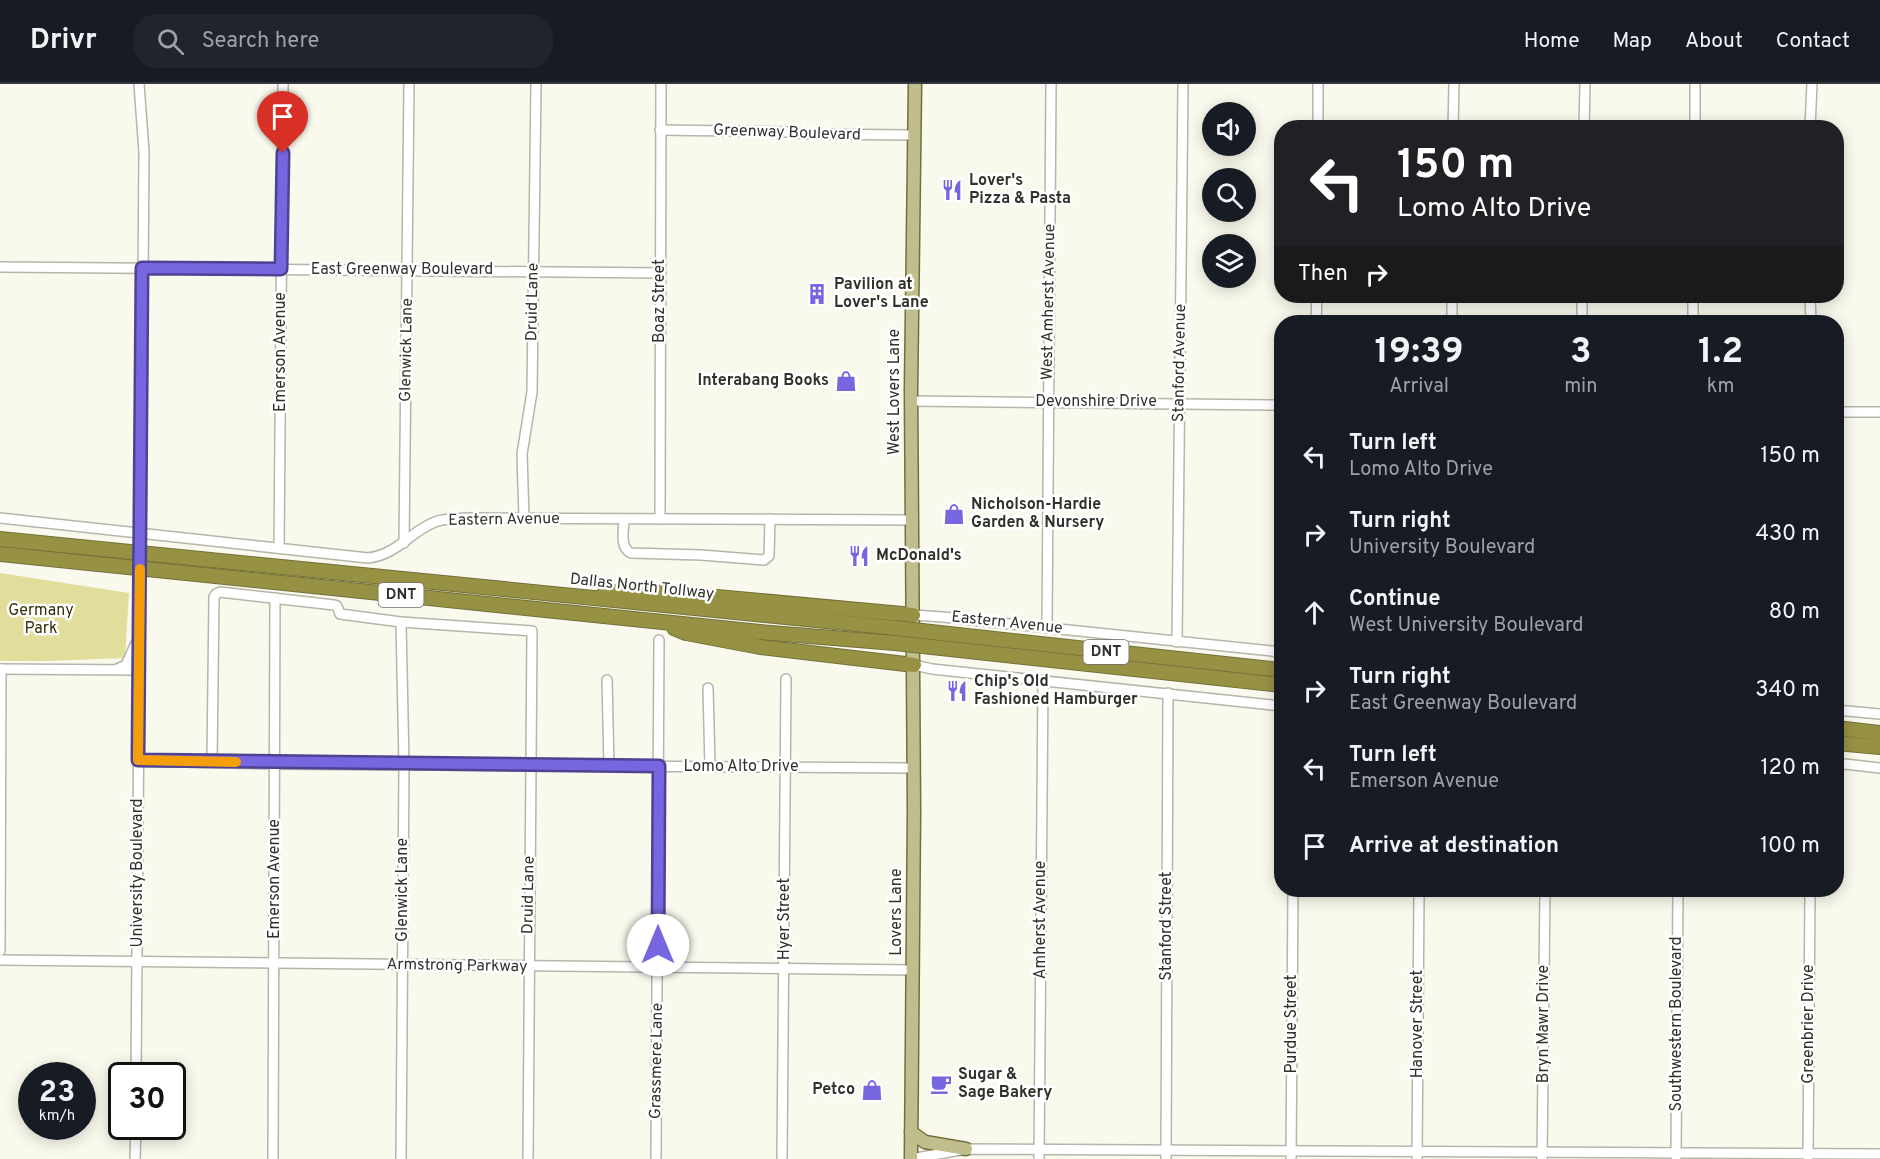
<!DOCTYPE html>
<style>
body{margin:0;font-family:Overpass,sans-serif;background:#20242c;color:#f1f3f6;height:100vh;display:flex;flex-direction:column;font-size:22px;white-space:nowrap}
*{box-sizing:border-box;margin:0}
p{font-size:20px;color:#9ea1a6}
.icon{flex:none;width:33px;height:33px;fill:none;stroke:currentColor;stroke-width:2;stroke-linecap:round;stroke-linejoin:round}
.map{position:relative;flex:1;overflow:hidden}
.drawer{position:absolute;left:1274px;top:231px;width:570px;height:582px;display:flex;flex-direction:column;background:#171b24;border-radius:24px;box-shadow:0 3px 15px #0003}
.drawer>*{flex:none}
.top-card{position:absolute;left:1274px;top:36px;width:570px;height:183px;border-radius:24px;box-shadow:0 3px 15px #0003;background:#202124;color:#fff;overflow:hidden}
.fabs{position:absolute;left:1202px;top:18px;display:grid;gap:12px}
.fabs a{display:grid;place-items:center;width:54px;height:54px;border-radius:50%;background:#171b24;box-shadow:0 3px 15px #0003;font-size:30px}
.speed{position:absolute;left:18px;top:978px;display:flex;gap:12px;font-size:30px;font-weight:700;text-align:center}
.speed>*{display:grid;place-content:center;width:78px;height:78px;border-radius:50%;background:#171b24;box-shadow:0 3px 15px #0003;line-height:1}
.speed small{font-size:15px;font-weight:400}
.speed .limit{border:3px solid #111;border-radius:9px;background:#fff;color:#111}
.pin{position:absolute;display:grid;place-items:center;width:51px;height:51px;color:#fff;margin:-62px -26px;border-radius:50% 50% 50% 0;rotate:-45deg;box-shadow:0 0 6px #0007}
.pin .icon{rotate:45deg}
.me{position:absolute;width:66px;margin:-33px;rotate:0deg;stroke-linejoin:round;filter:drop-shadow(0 0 4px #0008)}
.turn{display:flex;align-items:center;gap:21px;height:126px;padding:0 24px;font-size:27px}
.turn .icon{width:78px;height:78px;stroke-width:2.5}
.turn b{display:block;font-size:42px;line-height:51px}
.then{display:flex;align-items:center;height:57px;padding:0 24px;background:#0003;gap:12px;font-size:22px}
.eta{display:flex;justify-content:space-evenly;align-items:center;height:102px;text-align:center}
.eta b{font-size:36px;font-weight:700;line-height:42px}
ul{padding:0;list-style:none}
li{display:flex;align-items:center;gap:18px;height:78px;padding:0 24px}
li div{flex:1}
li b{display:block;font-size:22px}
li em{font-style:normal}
header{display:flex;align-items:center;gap:36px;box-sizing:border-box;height:84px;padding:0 30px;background:#171b24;border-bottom:2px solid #363941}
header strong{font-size:28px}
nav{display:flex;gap:33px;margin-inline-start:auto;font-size:21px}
.search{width:420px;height:54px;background:#20242c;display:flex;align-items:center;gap:15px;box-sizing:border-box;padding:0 21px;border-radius:24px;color:#9ea1a6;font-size:22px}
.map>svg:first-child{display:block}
</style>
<header>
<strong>Drivr</strong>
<div class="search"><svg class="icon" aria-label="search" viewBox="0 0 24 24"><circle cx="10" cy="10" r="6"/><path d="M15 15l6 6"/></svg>Search here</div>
<nav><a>Home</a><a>Map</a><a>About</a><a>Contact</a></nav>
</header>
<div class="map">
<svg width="1880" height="1075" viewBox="0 0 1880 1075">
<rect width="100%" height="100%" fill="#faf9ed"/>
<path fill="#e1dd9b" d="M0 489 129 509 125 574 48 577H0Z"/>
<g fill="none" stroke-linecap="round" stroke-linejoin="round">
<defs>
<g id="minor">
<path d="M139 0 144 68 141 453"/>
<path d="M1318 44V0"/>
<path d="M1453 44 1454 0"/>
<path d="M1584 44 1585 0"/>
<path d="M1695 44V0"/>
<path d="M1810 44 1812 0"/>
<path d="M660 46 789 48 804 50 914 51"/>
<path d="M0 183 660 189"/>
<path d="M1810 212 1811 238"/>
<path d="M1316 238 1317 212"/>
<path d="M1452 238V212"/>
<path d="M1582 238V212"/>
<path d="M1693 238V212"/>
<path d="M911 317 1281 321"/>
<path d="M1836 328H1880"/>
<path d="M0 434 368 474C399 470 409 448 435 438 445 434 457 435 468 434L912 436"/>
<path d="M524 434 522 370 532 308 536 0"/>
<path d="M624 435C624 446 619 463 631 469L701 471 764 476 769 472 770 435"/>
<path d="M660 435 661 0"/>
<path d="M404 459 409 0"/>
<path d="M279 464 283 0"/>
<path d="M913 531 943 533 1281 568"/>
<path d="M1047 543 1051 0"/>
<path d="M1177 558 1183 0"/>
<path d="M914 581 932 585 1281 622"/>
<path d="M0 585 138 586"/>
<path d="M117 585 126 581 136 559"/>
<path d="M607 596 609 682"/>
<path d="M708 604 710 682"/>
<path d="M1836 626 1880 630"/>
<path d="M138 677 274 680 913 684"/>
<path d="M212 677 214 513 216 510 220 508 334 521 337 522 340 530 401 538 532 547 528 1075"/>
<path d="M1836 679 1880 684"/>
<path d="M0 867 1 585"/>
<path d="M0 876 913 886"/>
<path d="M136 992 140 493"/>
<path d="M1676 1073 1678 806"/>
<path d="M1808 1073 1810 806"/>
<path d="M135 1075 136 1042"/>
<path d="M273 1075 275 514"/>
<path d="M401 1075 404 680 401 538"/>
<path d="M656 1075 659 556"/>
<path d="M782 1075 786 595"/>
<path d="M911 1075 966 1065 1880 1070"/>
<path d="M1039 1075 1043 596"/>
<path d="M1166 1075 1168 609"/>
<path d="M1291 1075 1293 806"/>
<path d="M1417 1075 1419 806"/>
<path d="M1542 1075 1545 806"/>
</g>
<g id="major">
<path d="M911 1048 925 1058 966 1065"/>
<path d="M911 1075 914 726 911 306 915 0"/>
</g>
<g id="highway">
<path d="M0 455 896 544"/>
<path d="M0 470 760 548 895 559"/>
<path d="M604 510 619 508 673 509 913 531"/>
<path d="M674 544 686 549 760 563 914 581"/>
<path d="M931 548 1281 586"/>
<path d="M932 563 1281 601"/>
<path d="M1836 644 1880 649"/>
<path d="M1836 659 1880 663"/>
</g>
</defs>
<use href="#minor" stroke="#b5b5a9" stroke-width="12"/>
<use href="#major" stroke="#73703b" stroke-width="15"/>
<use href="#highway" stroke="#73703b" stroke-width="16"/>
<use href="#minor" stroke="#fff" stroke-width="9"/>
<use href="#major" stroke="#c1be8e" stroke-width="12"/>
<use href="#highway" stroke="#979243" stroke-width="14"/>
<defs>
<path id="minor-bridge" d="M140 493 141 458"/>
<g id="highway-bridge">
<path d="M896 544 931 548"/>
<path d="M895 559 932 563"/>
</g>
</defs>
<use href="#minor-bridge" stroke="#b5b5a9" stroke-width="12" stroke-linecap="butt"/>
<use href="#highway-bridge" stroke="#73703b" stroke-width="16" stroke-linecap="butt"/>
<use href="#minor-bridge" stroke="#fff" stroke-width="9"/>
<use href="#highway-bridge" stroke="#979243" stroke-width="14"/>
</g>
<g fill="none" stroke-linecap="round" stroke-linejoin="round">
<defs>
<path id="route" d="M283 69 281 185 142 184 138 676 659 682 658 861"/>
</defs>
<use href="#route" stroke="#4d4392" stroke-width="15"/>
<use href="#route" stroke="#7667e1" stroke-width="10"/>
<path stroke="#f59e0b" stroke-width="10" d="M140 485 138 676 236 678"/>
</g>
<defs>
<symbol id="restaurant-bare" viewBox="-9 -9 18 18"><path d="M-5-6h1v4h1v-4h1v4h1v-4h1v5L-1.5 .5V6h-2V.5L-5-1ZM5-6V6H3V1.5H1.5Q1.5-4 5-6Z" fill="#7667e1" stroke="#fff" stroke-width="2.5" paint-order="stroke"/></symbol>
<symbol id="building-bare" viewBox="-9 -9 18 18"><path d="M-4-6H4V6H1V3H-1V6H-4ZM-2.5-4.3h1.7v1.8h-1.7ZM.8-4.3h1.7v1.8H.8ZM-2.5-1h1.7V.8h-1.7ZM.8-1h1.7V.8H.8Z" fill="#7667e1" stroke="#fff" stroke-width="2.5" paint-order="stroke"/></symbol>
<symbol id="shop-bare" viewBox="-9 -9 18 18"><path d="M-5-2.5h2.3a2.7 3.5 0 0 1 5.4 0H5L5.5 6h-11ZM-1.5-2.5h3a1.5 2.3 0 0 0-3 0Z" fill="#7667e1" stroke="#fff" stroke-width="2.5" paint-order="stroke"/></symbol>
<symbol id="cafe-bare" viewBox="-9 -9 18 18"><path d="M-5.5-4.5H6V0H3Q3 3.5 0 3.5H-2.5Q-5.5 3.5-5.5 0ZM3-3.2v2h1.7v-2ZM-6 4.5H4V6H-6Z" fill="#7667e1" stroke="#fff" stroke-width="2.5" paint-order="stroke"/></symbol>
</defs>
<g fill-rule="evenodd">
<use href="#restaurant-bare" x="937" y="91" width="30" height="30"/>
<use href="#building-bare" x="802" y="195" width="30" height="30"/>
<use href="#shop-bare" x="831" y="282" width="30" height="30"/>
<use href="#shop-bare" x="939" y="415" width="30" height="30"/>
<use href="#restaurant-bare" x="844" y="457" width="30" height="30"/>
<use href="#restaurant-bare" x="942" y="592" width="30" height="30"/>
<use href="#cafe-bare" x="926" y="985" width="30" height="30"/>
<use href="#shop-bare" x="857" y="991" width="30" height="30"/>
</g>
<g text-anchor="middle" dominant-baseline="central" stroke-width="5" stroke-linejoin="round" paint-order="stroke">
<g fill="#fff" stroke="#6f6f6b" stroke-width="1.5">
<rect x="378.5" y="499" width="45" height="24" rx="4.5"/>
<rect x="1083.5" y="556" width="45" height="24" rx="4.5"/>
</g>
<g font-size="15" font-weight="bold" fill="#31312c">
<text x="401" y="511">DNT</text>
<text x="1106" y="568">DNT</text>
</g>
<g font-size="16" fill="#31312c" stroke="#fff">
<text transform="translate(787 49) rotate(2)">Greenway Boulevard</text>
<text x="402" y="186">East Greenway Boulevard</text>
<text transform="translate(660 217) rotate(-90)">Boaz Street</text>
<text transform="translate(533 218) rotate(-89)">Druid Lane</text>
<text transform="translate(1049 218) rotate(-89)">West Amherst Avenue</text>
<text transform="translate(407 266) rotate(-89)">Glenwick Lane</text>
<text transform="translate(281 268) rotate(-90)">Emerson Avenue</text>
<text transform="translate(1180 279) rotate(-89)">Stanford Avenue</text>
<text transform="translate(895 308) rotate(-90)">West Lovers Lane</text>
<text x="1096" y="318">Devonshire Drive</text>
<text transform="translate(504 436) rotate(-1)">Eastern Avenue</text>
<text transform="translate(642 503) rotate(6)">Dallas North Tollway</text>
<text transform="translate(1007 539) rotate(6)">Eastern Avenue</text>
<text x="741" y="683">Lomo Alto Drive</text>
<text transform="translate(138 789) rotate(-90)">University Boulevard</text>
<text transform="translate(275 795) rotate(-90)">Emerson Avenue</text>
<text transform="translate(403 806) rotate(-90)">Glenwick Lane</text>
<text transform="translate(529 811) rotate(-89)">Druid Lane</text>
<text transform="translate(897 828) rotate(-90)">Lovers Lane</text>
<text transform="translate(785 835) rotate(-90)">Hyer Street</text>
<text transform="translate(1041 836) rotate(-90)">Amherst Avenue</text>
<text transform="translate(1167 842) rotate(-90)">Stanford Street</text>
<text transform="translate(457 882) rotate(1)">Armstrong Parkway</text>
<text transform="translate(1292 940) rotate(-90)">Purdue Street</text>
<text transform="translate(1418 940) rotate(-90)">Hanover Street</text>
<text transform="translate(1544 940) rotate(-90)">Bryn Mawr Drive</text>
<text transform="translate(1677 940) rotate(-90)">Southwestern Boulevard</text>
<text transform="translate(1809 940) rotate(-90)">Greenbrier Drive</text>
<text transform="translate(657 977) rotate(-89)">Grassmere Lane</text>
</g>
<g font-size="16" font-weight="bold" fill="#31312c" stroke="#fff" text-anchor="start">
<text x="969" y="97">Lover's<tspan x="969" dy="18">Pizza &amp; Pasta</tspan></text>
<text x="834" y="201">Pavilion at<tspan x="834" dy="18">Lover's Lane</tspan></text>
<text x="829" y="297" text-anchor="end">Interabang Books</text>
<text x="971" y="421">Nicholson-Hardie<tspan x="971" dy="18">Garden &amp; Nursery</tspan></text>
<text x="876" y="472">McDonald's</text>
<text x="974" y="598">Chip's Old<tspan x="974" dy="18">Fashioned Hamburger</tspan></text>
<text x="958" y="991">Sugar &amp;<tspan x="958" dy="18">Sage Bakery</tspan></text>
<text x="855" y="1006" text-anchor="end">Petco</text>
</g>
<g font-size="16" fill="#343004" stroke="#fff">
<text x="41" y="527">Germany<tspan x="41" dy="18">Park</tspan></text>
</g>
</g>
</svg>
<div class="fabs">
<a><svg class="icon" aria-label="sound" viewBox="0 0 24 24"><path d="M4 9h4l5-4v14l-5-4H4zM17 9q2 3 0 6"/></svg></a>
<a><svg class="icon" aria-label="search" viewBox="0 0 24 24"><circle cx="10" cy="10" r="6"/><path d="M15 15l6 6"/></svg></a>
<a><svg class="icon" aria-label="layers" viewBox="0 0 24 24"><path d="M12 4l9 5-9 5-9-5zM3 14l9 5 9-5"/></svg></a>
</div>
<div class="speed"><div>23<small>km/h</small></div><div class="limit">30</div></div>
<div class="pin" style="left:283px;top:69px;background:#d93025"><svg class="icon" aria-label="arrive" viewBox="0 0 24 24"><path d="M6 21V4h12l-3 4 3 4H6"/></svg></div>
<svg class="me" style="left:658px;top:861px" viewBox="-20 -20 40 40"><circle r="19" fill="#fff"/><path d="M0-13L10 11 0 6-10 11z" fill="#7667e1"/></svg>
<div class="top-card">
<div class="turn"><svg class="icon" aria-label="left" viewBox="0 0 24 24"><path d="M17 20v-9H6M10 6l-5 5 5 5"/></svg><div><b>150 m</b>Lomo Alto Drive</div></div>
<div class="then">Then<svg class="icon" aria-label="right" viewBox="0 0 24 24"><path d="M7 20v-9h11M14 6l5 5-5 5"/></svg></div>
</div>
<section class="drawer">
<div class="eta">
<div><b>19:39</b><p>Arrival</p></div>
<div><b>3</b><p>min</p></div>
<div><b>1.2</b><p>km</p></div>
</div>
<ul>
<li><svg class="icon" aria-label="left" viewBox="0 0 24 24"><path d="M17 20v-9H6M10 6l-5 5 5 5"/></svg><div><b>Turn left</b><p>Lomo Alto Drive</p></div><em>150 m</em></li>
<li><svg class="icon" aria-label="right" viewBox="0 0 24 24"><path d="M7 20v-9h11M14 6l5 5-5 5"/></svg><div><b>Turn right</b><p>University Boulevard</p></div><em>430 m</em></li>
<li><svg class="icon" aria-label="ahead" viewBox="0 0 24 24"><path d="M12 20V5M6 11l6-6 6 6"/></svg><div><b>Continue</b><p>West University Boulevard</p></div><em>80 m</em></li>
<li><svg class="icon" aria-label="right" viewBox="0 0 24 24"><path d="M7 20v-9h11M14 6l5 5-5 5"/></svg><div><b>Turn right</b><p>East Greenway Boulevard</p></div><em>340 m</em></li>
<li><svg class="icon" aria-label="left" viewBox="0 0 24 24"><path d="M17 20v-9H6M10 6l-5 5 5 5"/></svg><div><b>Turn left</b><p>Emerson Avenue</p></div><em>120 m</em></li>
<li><svg class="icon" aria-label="arrive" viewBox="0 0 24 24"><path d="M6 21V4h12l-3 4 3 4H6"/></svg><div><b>Arrive at destination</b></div><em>100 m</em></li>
</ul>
</section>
</div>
